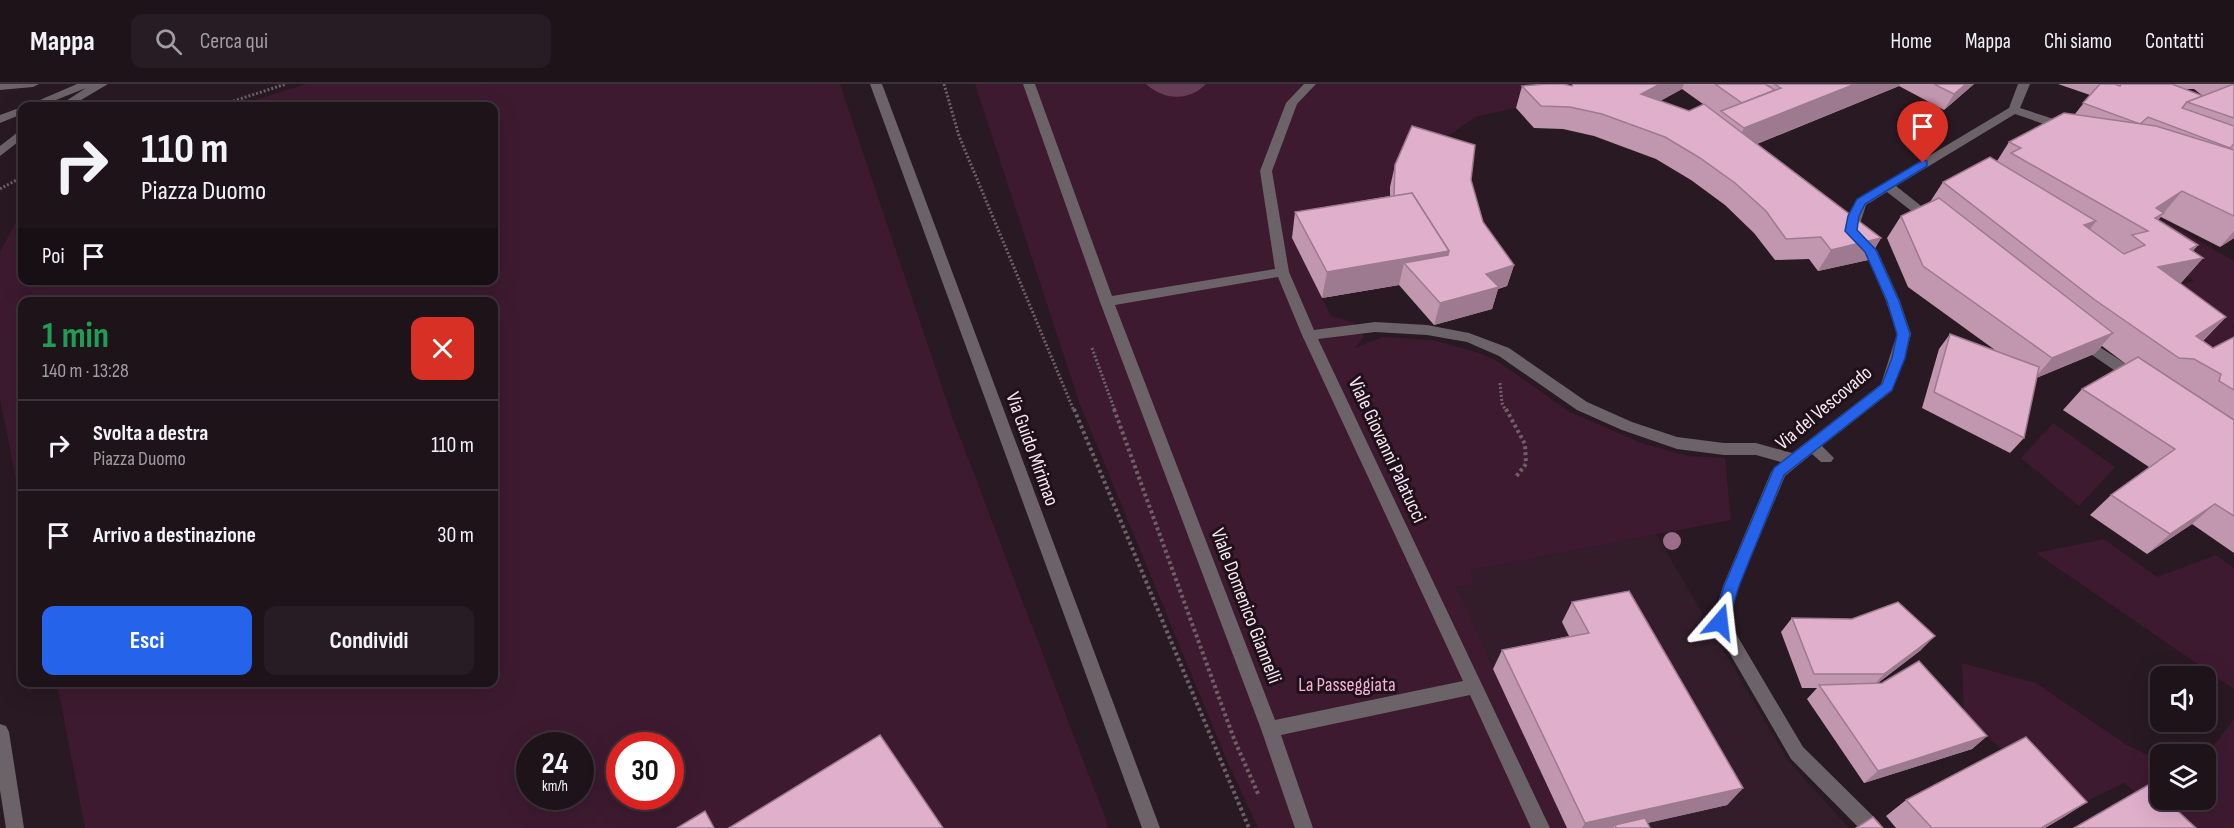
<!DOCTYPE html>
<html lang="it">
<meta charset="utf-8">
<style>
body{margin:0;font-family:"Sofia Sans Condensed",sans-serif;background:#271c23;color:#f1f3f6;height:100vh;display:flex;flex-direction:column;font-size:22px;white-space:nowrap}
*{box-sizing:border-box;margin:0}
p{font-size:20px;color:#a19ea2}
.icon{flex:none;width:33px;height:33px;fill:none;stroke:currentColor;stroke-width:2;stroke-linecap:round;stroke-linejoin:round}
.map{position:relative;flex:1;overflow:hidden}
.sheet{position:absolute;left:18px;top:213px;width:480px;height:390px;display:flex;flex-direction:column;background:#1f131a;border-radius:12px;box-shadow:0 6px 24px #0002,0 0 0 2px #3c3239}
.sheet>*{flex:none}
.top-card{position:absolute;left:18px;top:18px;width:480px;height:183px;border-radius:12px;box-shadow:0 6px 24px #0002,0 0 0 2px #3c3239;background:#1f131a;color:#f1f3f6;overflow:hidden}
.buttons{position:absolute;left:2150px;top:582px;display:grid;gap:12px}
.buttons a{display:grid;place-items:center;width:66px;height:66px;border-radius:12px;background:#1f131a;box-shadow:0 6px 24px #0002,0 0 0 2px #3c3239;font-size:30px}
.speed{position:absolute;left:516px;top:648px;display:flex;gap:12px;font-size:30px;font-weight:700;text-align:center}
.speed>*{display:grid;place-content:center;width:78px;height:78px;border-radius:50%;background:#1f131a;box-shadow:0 6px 24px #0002,0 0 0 2px #3c3239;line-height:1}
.speed small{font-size:15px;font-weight:400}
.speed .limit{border:9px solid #d22;background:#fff;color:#111}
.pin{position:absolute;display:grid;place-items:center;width:51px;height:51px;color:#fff;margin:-62px -26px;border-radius:50% 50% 50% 0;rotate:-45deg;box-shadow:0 0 6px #0007}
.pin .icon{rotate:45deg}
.me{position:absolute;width:66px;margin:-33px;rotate:17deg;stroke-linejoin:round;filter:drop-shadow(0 0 4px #0008)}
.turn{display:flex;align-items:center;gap:21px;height:126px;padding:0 24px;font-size:27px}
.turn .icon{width:78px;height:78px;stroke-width:2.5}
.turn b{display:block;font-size:42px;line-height:51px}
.then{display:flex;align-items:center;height:57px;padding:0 24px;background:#0003;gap:12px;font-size:22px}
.round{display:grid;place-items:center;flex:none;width:63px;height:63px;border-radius:12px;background:#271c23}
.headline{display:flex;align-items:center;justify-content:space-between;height:102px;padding:0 24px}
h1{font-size:36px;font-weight:700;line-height:45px;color:#1e9e55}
.cta{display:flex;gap:12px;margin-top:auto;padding:12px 24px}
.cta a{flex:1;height:69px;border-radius:12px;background:#2563eb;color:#fff;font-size:24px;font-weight:700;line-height:69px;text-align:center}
.cta a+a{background:#271c23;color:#f1f3f6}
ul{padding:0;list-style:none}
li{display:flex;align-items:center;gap:18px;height:90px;padding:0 24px;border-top:2px solid #3c3239}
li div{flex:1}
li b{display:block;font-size:22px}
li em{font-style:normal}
header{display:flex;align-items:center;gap:36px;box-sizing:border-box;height:84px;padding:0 30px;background:#1f131a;border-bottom:2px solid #3c3239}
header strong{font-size:28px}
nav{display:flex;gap:33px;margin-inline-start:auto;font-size:21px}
.search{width:420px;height:54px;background:#271c23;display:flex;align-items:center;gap:15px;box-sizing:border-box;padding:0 21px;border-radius:12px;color:#a19ea2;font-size:22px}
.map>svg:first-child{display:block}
</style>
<header>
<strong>Mappa</strong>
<div class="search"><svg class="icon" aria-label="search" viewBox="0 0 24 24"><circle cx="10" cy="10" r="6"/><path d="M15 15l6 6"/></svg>Cerca qui</div>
<nav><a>Home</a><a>Mappa</a><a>Chi siamo</a><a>Contatti</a></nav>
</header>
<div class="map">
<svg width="2234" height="744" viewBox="0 0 2234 744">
<rect width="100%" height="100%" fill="#291922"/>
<path fill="#331d2b" d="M1656 450 1787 675 1849 744H1567L1455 503 1473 501 1471 486Z"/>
<g fill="#3d1a30" fill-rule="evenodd">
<path d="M306 0H840L950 327 1109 744H85L57 599 494 598V218H22V426L0 315V168L22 127V196H494V22H236ZM530 662H580V712H530ZM620 662H670V712H620Z"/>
<path d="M975 0H1587L1516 24 1475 33 1448 52 1389 138 1292 155 1331 232 1355 239 1364 253 1355 264 1383 253 1433 256 1476 268 1497 277 1570 328 1644 360 1689 372 1725 374 1731 436 1471 486 1473 501 1456 503 1567 744H1258L1228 679 1079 318Z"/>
<path d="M2164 137 2234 177V241L2232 242 2234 244V263L2189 286 2140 213 2195 197 2140 161 2141 152Z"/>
<path d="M2053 339 2115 383 2079 422 2021 374Z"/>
<path d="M2104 455 2157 493 2216 471 2234 484V605L2036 469Z"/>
<path d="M1962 579 2036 599 2125 660 2160 677V716H2205V673L2234 635V744H2179L2124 699 2073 724 1964 634Z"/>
</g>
<path fill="#663d56" d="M1146 0H1206C1188 18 1164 16 1146 0Z"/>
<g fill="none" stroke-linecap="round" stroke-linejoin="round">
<g stroke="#6e6068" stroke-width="3" stroke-dasharray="2 2" stroke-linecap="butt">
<path d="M944 0 959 52 1074 327"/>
<path d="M218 22 286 0"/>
<path d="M0 105 22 93"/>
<path d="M1092 264 1115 327"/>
<path d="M1500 299 1502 319 1506 327"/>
</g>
<g stroke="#6e6068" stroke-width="4" stroke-dasharray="3 3" stroke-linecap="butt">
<path d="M1074 325 1249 744"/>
<path d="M1114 325 1234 655 1259 712"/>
<path d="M1506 325 1525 360 1526 380 1515 394"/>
</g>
<g fill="#6c6368" fill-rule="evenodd">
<path d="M0 0H39L33 3 0 6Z"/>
<path d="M77 0H108L71 22H58L86 4 41 22H26Z"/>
<path d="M870 0H882L1160 744H1142Z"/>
<path d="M1023 0H1035L1112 212 1275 185 1260 87 1286 19 1304 0H1316L1297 20 1272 87 1289 188 1314 246 1375 238 1427 241 1469 249 1509 264 1587 318 1632 338 1677 353 1724 359H1756L1792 369 1881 300 1897 250 1886 217 1865 168 1845 147 1848 132 1857 115 2009 24 2018 0H2030L2020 24 2069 40V46H2061L2015 30 1896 102 1935 133 1937 136 1935 139H1927L1887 108 1866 121 1858 146 1877 166 1900 217 1911 250 1905 274 1892 307 1822 362 1834 374 1831 378H1821L1812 370 1785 392 1739 502 1729 538 1803 663 1879 738 1881 744H1859L1791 675 1712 539 1723 502 1771 388 1781 378 1756 371H1724L1677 365 1622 346 1577 326 1499 272 1467 258 1427 251 1375 248 1318 255 1550 744H1531L1470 611 1281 651 1313 744H1295L1261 645 1100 218ZM1278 193 1302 251 1463 597 1275 636 1115 221Z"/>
<path d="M22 23V30L0 39V31Z"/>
<path d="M22 45V55L0 72V62Z"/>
<path d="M2081 251 2140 289 2142 293 2140 297H2130L2076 260 2074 256Z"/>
<path d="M0 640 6 642 9 648 24 744H6L0 706Z"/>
</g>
</g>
<circle fill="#9b6d88" cx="1672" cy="457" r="9"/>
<g fill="#c196af" fill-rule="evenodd">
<path d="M1573 0H1974L1944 26 1899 2 1757 60 1881 154 1868 176 1818 187 1809 175 1775 176 1754 149 1725 121 1691 96 1656 75 1594 52 1563 45 1534 44 1516 24 1522 2H1572ZM1682 5 1703 20 1689 27 1660 17Z"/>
<path d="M2058 0H2234V154L2220 163 2161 133 2158 136 2198 161 2193 167 2203 174 2180 200 2226 233 2203 257 2213 264 2234 253V469L2192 440 2147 470 2090 431 2111 411 2149 383 2063 326 2082 305 2126 280 2102 262 2094 270 2036 294 2024 354 2010 369 1922 324 1939 265 1950 250 1995 266 1908 203 1887 154 1901 132 1930 118 1943 98 1997 77 2009 58 2075 30 2090 11ZM2186 5H2194L2203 12Z"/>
<path d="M1395 81 1471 96 1483 138 1514 181 1507 202 1498 205 1492 225 1434 241 1399 201 1322 214 1292 154 1295 128 1390 112V103Z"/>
<path d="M1572 518 1743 704 1727 721 1647 739 1650 744H1567L1493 585 1502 566 1569 552 1562 538Z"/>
<path d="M1792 534 1921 566 1878 599 1987 652 1972 665 1864 699 1807 615 1817 604H1802L1781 548Z"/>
<path d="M1906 716 2087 718 2062 734 2045 744H1896L1886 732Z"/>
</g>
<g fill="#9d7a8f">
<path d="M1660 0H1684L1682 5 1633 32 1641 10Z"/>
<path d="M1855 0H1900L1899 2 1732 70 1744 44Z"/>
<path d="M1966 0H1974L1944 26 1954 10Z"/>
<path d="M2182 107 2142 155 2148 147 2156 124Z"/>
<path d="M2096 137 2076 164 2084 141Z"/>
<path d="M2234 147V154L2220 163Z"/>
<path d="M1881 154 1868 176 1818 187 1831 166Z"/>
<path d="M2198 161 2182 178 2203 174 2180 200 2158 183 2190 165Z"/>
<path d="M1449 167 1442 193 1404 179 1399 201 1322 214 1327 188Z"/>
<path d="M1514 181 1507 202 1498 205 1492 225 1434 241 1440 219 1486 190Z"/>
<path d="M2226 233 2201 258 2196 252Z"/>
<path d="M2113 249 2094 270 2034 295 2052 274Z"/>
<path d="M2215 420 2192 440 2147 470 2170 450Z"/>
<path d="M1935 552 1921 566 1871 604 1884 590Z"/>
<path d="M1987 652 1972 665 1864 699 1878 687Z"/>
<path d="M1743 704 1727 721 1626 744 1615 741 1613 744H1582L1585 739Z"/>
<path d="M2087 718 2062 734 2045 744H2041Z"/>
</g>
<g fill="#e0afcc" stroke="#9d7a8f" stroke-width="1.5">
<path d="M1546 0H1563L1572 2 1573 0H1660L1641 10 1689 27 1704 20 1881 154 1831 166 1821 153 1786 155 1766 127 1735 99 1700 74 1665 53 1602 30 1570 23 1541 22 1522 2Z"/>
<path d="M1715 0H1765L1775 6 1742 19Z"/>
<path d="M1774 0H1855L1744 44 1721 27 1781 4Z"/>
<path d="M1934 0H1966L1954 10Z"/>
<path d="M2100 0H2115L2120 2 2121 0H2172L2203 12 2187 18 2182 24 2234 42V60L2230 64 2148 33 2140 40 2083 19Z"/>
<path d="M2234 0V34L2187 18Z"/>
<path d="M2064 29 2156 42 2234 66V132L2182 107 2156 124 2164 129 2155 134 2198 161 2190 165 2203 174 2158 183 2226 233 2196 252 2213 264 2234 253V306L2219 297 2221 290 2194 275 2179 274 2095 216 1943 98 1990 73 2096 137 2084 141 2124 170 2145 161 2132 151 2148 147 2011 69 2021 64 2009 58Z"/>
<path d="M1412 42 1475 61 1471 96 1483 138 1514 181 1486 190 1499 203 1440 219 1404 179 1448 171 1449 167 1412 109 1394 112 1395 81Z"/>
<path d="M1412 109 1449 167 1327 188 1295 128Z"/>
<path d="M1939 114 2113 249 2052 274 1923 182 1901 132Z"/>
<path d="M1950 250 2039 283 2024 354 1934 308Z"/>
<path d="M2138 273 2234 336V432L2215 420 2170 450 2111 411 2175 365 2082 305Z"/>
<path d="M1629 507 1743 704 1585 739 1502 566 1589 549 1572 518Z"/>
<path d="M1898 518 1935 552 1884 590H1814L1792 534 1852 535Z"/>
<path d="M1919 577 1987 652 1878 687 1819 601 1882 599Z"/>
<path d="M880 651 943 744H729Z"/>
<path d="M2026 653 2087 718 2041 744H1932L1906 716Z"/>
<path d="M2150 700 2160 710V716H2166L2196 744H2074Z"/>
<path d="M705 727 714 744H677Z"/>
<path d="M1873 733 1883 744H1856Z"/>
<path d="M1645 734 1650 744H1616L1615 741Z"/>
</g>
<path fill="#2563eb" stroke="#184099" stroke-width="1.5" d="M1923 76 1927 77V82L1865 120 1859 132 1857 146 1876 166 1899 217 1910 250 1905 274 1892 306 1784 391 1739 502 1728 538 1726 543 1720 545 1715 543 1713 538 1724 502 1774 384 1882 300 1892 274 1897 250 1887 217 1865 168 1845 147 1848 132 1857 115Z"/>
<g text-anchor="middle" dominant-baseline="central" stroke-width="6" stroke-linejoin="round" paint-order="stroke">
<g font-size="20" fill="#f6eaf1" stroke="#1f1019">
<text transform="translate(1824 324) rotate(-40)">Via del Vescovado</text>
<text transform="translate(1032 365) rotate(70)">Via Guido Mirimao</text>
<text transform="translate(1387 366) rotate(65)">Viale Giovanni Palatucci</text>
<text transform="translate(1246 522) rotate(69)">Viale Domenico Giannelli</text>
</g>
<g font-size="20" fill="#f8b1db" stroke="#1f1019">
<text x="1347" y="601">La Passeggiata</text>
</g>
</g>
</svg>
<div class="buttons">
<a><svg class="icon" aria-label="sound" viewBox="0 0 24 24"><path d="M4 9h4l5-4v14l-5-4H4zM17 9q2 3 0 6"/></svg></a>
<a><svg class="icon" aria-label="layers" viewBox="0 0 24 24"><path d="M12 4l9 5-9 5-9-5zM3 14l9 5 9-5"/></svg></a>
</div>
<div class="speed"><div>24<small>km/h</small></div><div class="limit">30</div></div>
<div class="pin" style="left:1923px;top:79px;background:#d93025"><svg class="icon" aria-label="arrive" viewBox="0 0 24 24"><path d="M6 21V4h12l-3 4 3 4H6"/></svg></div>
<svg class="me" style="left:1720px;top:538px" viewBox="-20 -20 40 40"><path d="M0-17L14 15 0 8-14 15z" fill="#2563eb" stroke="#fff" stroke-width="4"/></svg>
<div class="top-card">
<div class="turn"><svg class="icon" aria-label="right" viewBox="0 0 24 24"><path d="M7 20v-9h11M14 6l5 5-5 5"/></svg><div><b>110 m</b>Piazza Duomo</div></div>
<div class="then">Poi<svg class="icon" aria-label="arrive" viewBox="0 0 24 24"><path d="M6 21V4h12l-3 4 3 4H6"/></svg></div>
</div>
<section class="sheet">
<div class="headline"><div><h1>1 min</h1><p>140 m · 13:28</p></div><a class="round" style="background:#d93025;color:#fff"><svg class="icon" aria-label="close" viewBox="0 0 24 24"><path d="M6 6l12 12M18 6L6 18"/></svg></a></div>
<ul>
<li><svg class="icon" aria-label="right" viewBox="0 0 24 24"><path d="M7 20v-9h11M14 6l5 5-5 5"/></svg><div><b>Svolta a destra</b><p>Piazza Duomo</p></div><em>110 m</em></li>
<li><svg class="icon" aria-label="arrive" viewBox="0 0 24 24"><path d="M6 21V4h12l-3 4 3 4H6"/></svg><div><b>Arrivo a destinazione</b></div><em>30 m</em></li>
</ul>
<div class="cta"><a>Esci</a><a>Condividi</a></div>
</section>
</div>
